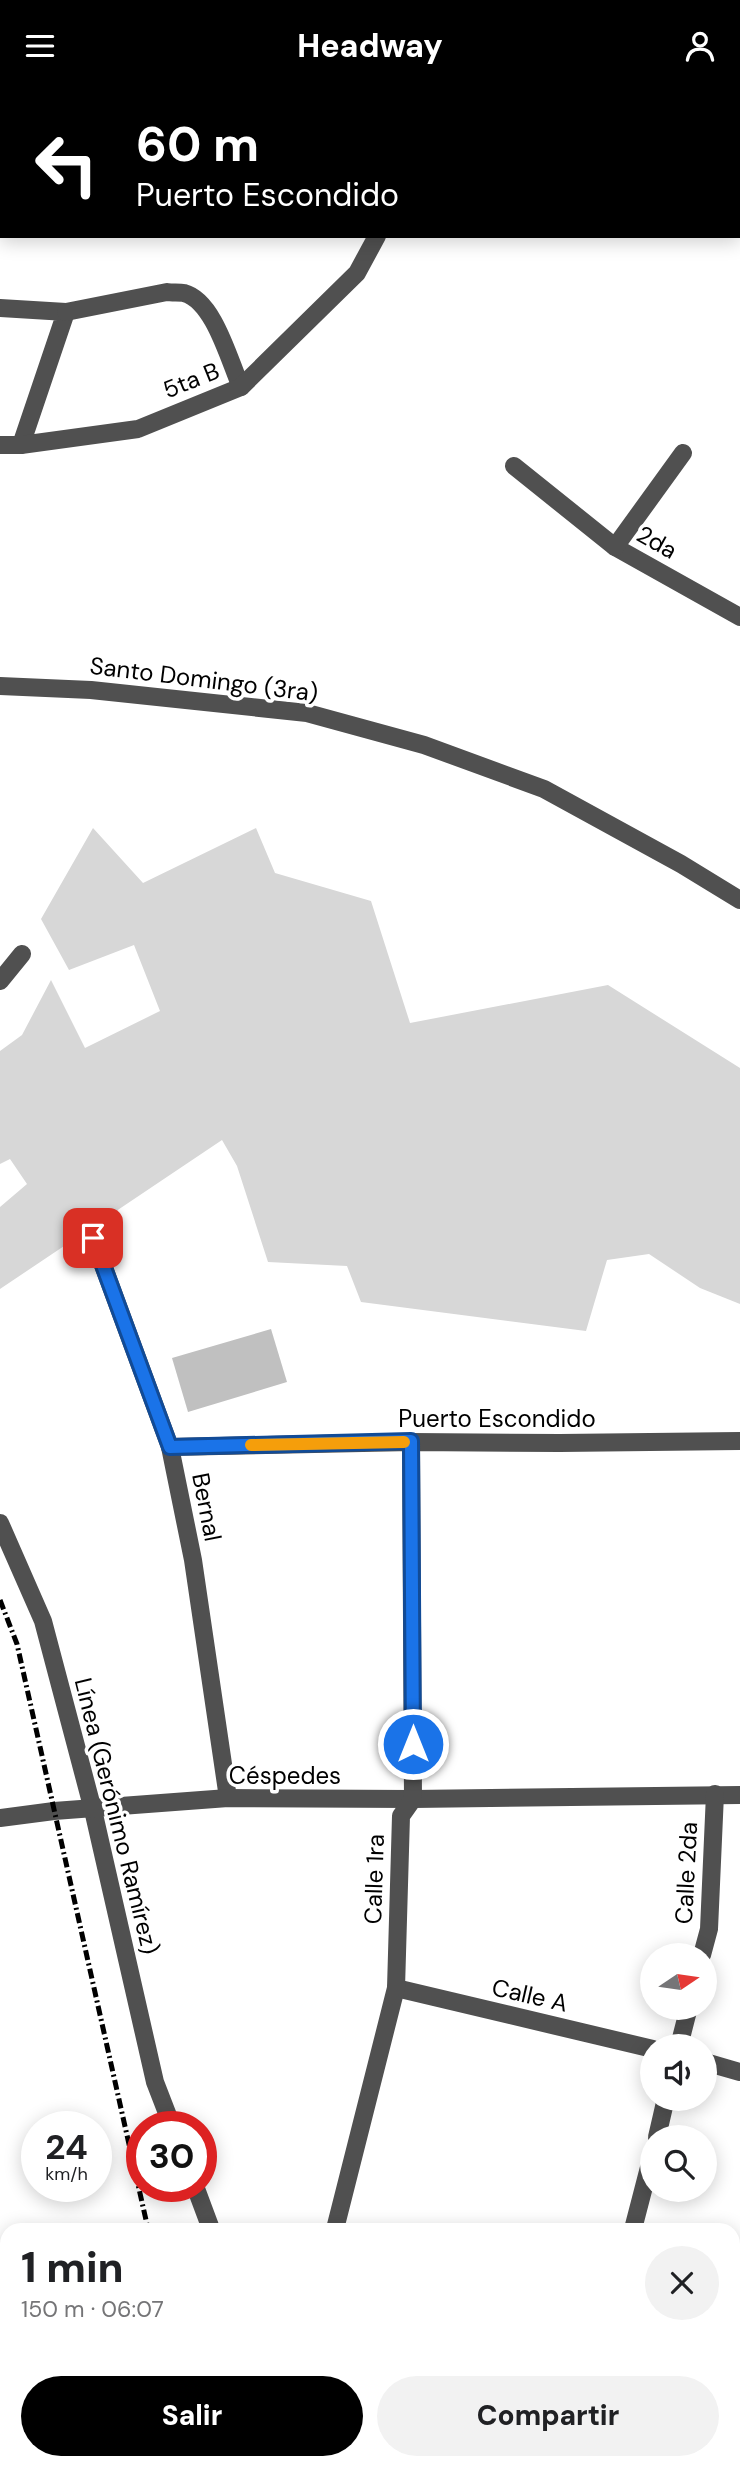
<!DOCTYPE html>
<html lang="es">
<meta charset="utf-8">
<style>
body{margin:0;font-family:"DM Sans",sans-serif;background:#f2f2f2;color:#202124;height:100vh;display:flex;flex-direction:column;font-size:26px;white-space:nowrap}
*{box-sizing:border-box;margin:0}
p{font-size:23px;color:#757577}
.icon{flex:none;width:38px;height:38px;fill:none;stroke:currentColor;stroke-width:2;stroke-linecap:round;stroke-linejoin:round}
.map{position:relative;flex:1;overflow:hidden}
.sheet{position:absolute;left:0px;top:2132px;width:740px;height:247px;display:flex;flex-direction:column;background:#fff;border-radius:21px 21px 0 0;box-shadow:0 4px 18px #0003}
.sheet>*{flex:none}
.guide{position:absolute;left:0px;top:0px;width:740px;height:147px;box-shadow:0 4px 18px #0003;background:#000;color:#fff;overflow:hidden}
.needle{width:46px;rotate:77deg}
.buttons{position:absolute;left:640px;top:1852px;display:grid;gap:14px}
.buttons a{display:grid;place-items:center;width:77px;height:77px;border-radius:50%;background:#fff;box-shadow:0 4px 18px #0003;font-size:35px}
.speed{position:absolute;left:21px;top:2020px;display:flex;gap:14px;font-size:35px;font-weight:700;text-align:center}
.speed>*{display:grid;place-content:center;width:91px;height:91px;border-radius:50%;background:#fff;box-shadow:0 4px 18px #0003;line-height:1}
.speed small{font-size:18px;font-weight:400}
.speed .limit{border:10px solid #d22;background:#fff;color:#111}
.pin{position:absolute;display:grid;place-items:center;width:60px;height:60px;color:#fff;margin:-30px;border-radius:14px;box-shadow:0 4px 10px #0006}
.me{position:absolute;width:77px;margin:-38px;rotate:0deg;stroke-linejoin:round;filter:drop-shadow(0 0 5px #0008)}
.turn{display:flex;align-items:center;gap:24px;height:147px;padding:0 21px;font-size:32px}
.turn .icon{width:91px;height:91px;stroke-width:2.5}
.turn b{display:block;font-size:49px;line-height:60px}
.round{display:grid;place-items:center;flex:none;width:74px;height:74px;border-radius:37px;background:#f2f2f2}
.head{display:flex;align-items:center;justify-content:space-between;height:119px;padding:0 21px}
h1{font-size:42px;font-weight:800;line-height:52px}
.cta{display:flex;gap:14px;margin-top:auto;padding:14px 21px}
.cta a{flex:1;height:80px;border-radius:42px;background:#000;color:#fff;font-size:28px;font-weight:800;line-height:80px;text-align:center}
.cta a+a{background:#f2f2f2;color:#202124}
header{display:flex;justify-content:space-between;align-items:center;height:91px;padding:0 21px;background:#000;color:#fff;font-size:32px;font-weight:800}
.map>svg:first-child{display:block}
</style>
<header><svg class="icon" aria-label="menu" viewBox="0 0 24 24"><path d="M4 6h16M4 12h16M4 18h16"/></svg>Headway<svg class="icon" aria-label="person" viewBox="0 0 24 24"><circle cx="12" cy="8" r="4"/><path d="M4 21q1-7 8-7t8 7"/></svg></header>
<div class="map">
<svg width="740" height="2377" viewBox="0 0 740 2377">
<rect width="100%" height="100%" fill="#fff"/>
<g fill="#d7d7d7">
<path d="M0 0H216L2 2V106L0 107Z"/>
<path d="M93 737 143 792 256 737 275 782 371 810 410 932 608 894 740 977V1213L700 1197 649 1163 607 1169 586 1240 361 1211 347 1175 268 1171 237 1075 222 1049 0 1198V1116L27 1093 10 1068 0 1073V960L22 944 51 889 85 957 160 920 134 854 69 879 41 828Z"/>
</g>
<path fill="#c0c0c0" d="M271 1238 287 1291 188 1321 172 1267Z"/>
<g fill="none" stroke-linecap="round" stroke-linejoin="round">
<g stroke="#505050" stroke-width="18">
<path d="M716 0 719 2"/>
<path d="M442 2 443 0"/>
<path d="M738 13 740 14"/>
<path d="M0 217 66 221 21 354"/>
<path d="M66 221 167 201C172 202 179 201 184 202 214 210 229 269 241 296"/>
<path d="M0 354H21L138 338 241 296 357 182 377 145"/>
<path d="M514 375 615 456 740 526"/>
<path d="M615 456 683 362"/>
<path d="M0 595 91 599 307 622 424 654 544 698 681 773 740 809"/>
<path d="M0 890 22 863"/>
<path d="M93 1147 170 1356 193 1469 228 1707"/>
<path d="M170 1356 411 1351 560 1352 740 1350"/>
<path d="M0 1432 43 1530 93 1719 155 1991 172 2035"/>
<path d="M0 1727 54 1720 228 1707 413 1708 740 1704"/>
<path d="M702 1864 709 1838 715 1703"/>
<path d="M396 1897 653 1958"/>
<path d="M679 1955 689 1916"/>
<path d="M705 1971 740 1981"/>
<path d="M657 2046 666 2007"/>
<path d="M195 2095 211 2138"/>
<path d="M335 2138 396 1897 401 1725 413 1708 411 1351"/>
<path d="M633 2138 653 2061"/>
<path d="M0 2289 7 2316"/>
<path d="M22 2371 23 2377"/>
<path d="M307 2371 310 2377"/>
<path d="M667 2371 687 2377"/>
<path d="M574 2377 575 2371"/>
</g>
<g stroke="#000" stroke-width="5" stroke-dasharray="10 3.5 2 3.5" stroke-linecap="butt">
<path d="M0 1509 17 1553 148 2138"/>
<path d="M228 2371 230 2377"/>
</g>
</g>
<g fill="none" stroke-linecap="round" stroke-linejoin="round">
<defs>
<path id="route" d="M93 1147 170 1356 411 1350 413 1653"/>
</defs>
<use href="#route" stroke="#114b97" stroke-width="18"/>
<use href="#route" stroke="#1a73e8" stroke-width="12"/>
<path stroke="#f59e0b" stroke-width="12" d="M251 1354 404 1351"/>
</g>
<g text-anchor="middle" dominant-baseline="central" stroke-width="7" stroke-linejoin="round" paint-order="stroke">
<g font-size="24" fill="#000" stroke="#fff">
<text transform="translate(191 289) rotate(-22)">5ta B</text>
<text transform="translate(657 451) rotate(29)">2da</text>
<text transform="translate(204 588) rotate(7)">Santo Domingo (3ra)</text>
<text x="497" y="1327">Puerto Escondido</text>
<text transform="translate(207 1416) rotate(79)">Bernal</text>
<text x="285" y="1684">Céspedes</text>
<text transform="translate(117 1725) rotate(76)">Línea (Gerónimo Ramírez)</text>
<text transform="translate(686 1782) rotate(-87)">Calle 2da</text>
<text transform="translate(374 1788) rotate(-88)">Calle 1ra</text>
<text transform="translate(530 1904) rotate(13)">Calle A</text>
</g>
</g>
</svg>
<div class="buttons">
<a><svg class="needle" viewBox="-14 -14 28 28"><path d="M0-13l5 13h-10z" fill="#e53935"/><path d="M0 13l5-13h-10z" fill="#757577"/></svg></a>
<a><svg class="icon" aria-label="sound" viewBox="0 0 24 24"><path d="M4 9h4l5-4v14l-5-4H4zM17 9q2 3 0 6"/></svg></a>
<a><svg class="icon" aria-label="search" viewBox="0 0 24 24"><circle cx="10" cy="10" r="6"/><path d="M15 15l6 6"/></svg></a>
</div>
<div class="speed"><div>24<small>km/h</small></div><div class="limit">30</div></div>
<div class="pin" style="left:93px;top:1147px;background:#d93025"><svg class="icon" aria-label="arrive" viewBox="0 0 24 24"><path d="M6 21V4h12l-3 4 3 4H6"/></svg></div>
<svg class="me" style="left:413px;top:1653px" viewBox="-20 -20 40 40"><circle r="17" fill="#1a73e8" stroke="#fff" stroke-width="3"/><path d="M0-11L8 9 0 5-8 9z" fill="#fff"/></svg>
<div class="guide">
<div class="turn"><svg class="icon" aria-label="left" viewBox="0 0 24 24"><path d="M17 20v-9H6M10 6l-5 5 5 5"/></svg><div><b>60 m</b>Puerto Escondido</div></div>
</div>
<section class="sheet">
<div class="head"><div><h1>1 min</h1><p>150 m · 06:07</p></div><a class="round"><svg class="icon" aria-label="close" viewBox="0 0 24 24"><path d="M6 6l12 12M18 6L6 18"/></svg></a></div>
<div class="cta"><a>Salir</a><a>Compartir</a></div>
</section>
</div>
